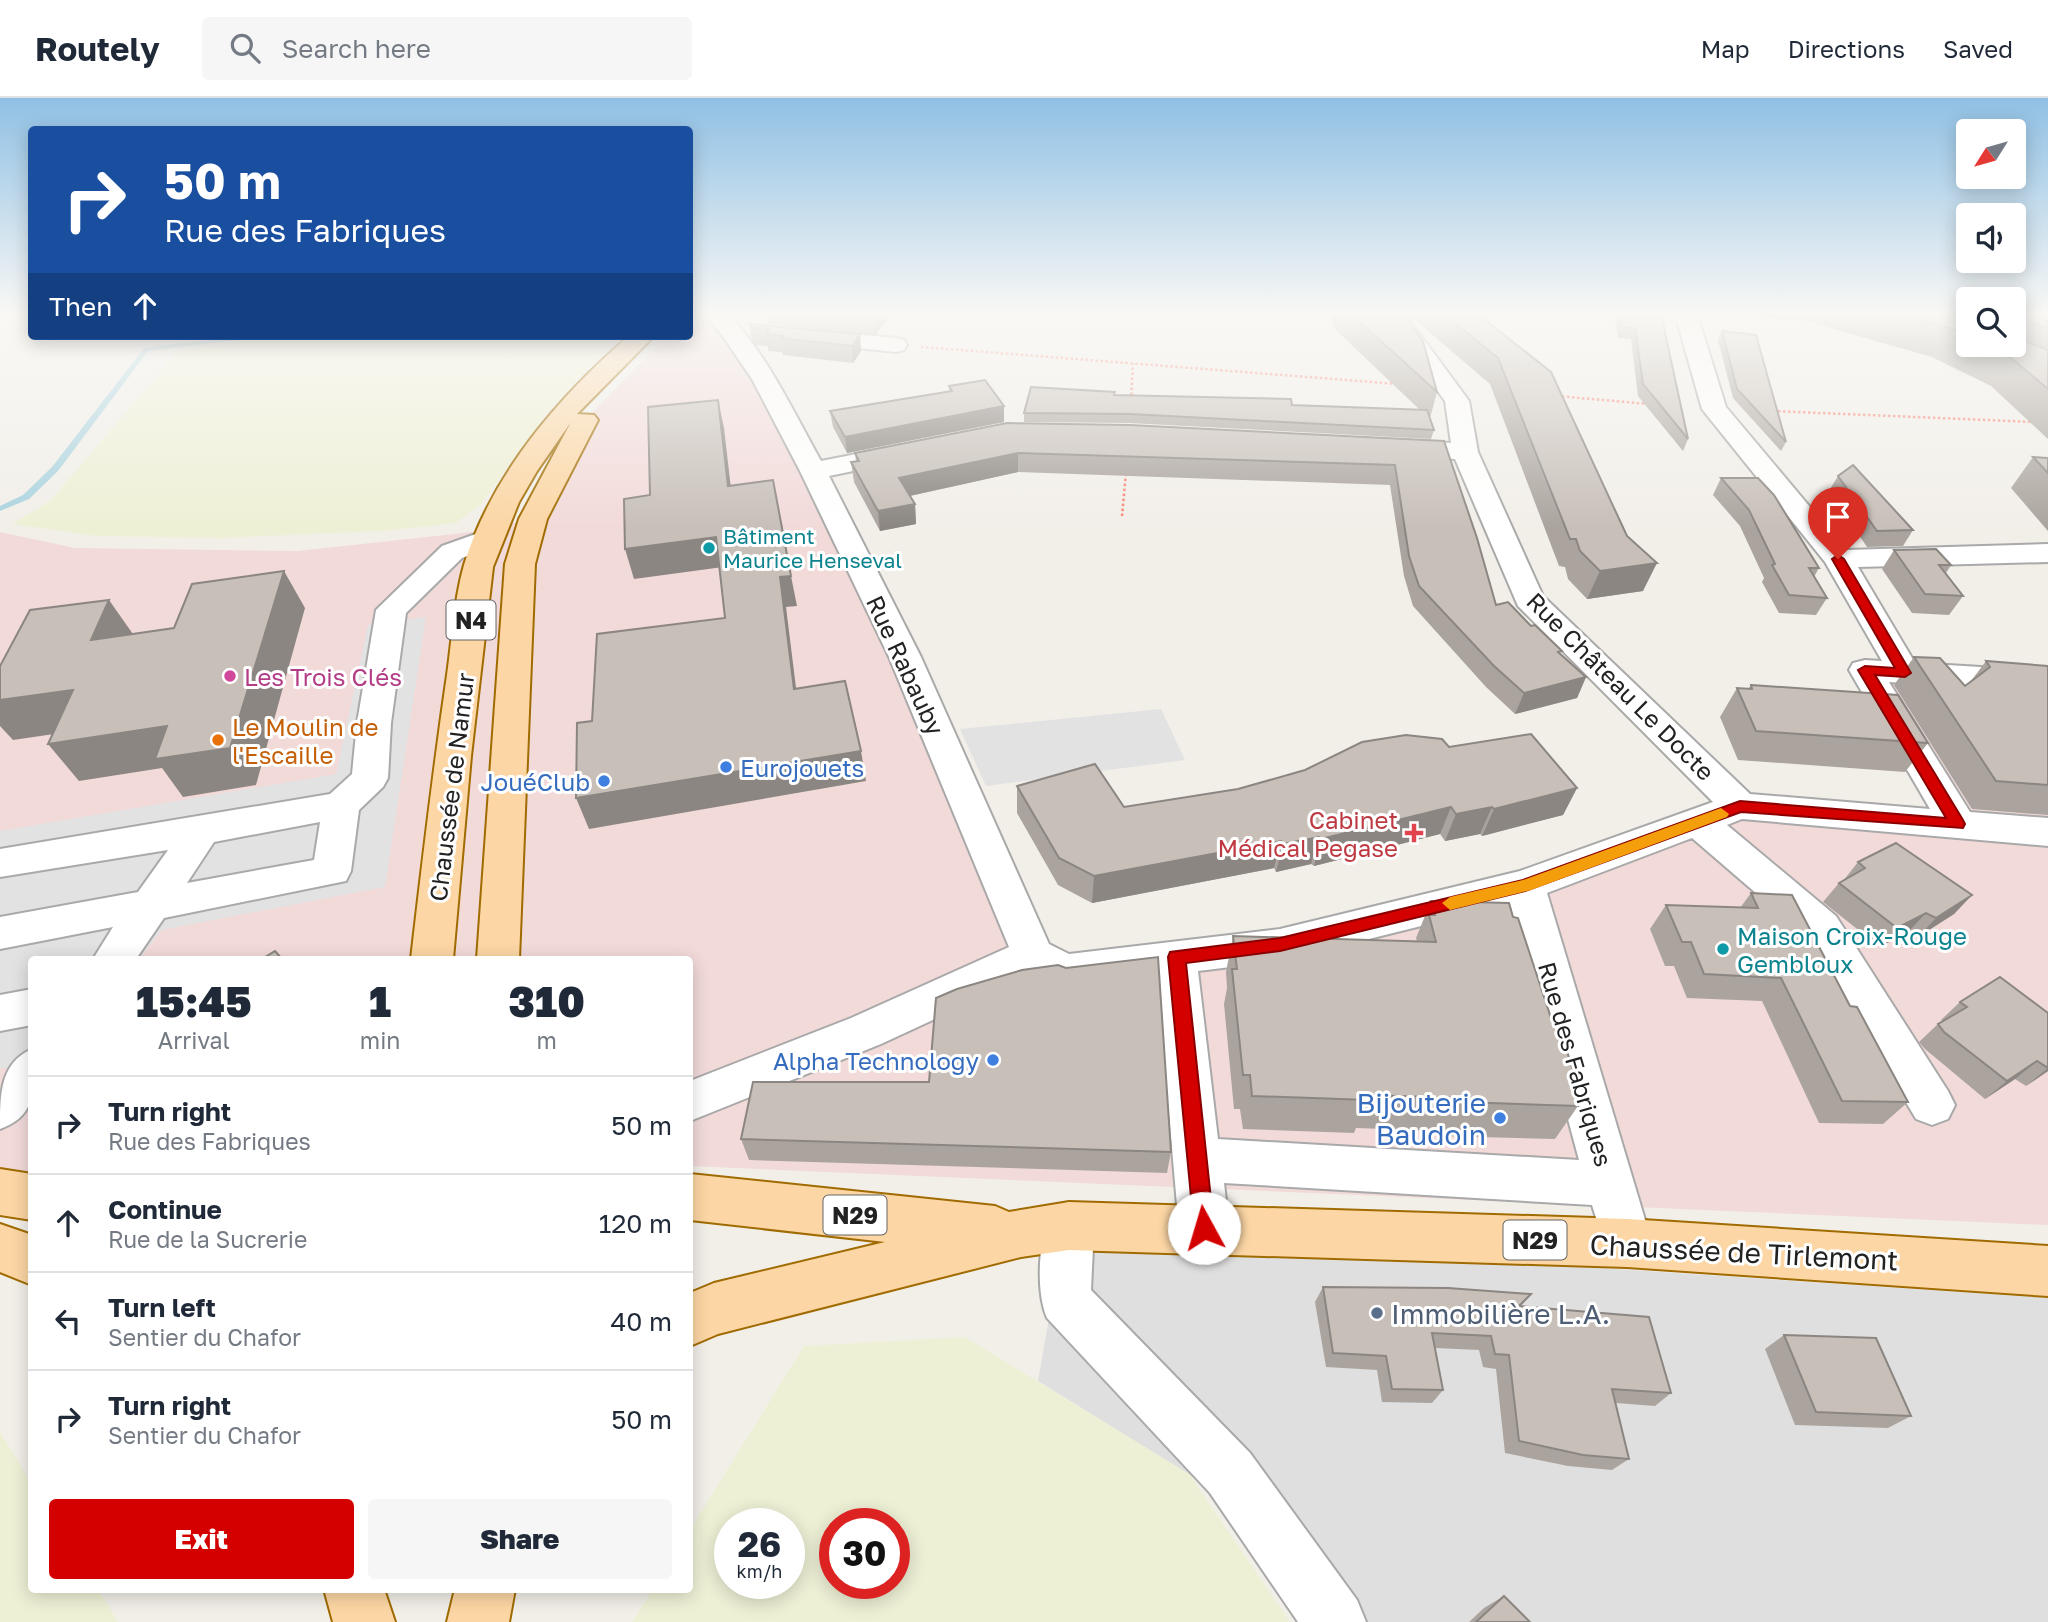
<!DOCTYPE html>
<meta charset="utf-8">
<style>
body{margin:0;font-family:"Golos Text",sans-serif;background:#f6f6f7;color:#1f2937;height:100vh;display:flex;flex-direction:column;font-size:26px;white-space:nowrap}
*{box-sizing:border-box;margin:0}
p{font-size:23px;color:#747a83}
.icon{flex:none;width:38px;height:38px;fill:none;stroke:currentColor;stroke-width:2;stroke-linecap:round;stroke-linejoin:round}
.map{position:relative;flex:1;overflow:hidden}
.sheet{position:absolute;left:28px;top:858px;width:665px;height:637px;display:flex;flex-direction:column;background:#fff;border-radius:7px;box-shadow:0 4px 18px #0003}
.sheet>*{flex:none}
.hud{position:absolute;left:28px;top:28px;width:665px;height:214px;border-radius:7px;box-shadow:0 4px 18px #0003;background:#1a4fa0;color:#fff;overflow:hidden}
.needle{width:46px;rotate:233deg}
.buttons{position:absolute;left:1956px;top:21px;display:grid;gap:14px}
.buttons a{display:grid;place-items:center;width:70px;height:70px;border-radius:7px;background:#fff;box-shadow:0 4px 18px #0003;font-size:35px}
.speed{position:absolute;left:714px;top:1410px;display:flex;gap:14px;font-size:35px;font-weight:700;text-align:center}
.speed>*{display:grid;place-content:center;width:91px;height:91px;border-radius:50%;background:#fff;box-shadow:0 4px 18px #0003;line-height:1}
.speed small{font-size:18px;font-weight:400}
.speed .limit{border:10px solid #d22;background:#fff;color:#111}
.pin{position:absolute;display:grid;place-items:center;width:60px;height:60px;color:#fff;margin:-72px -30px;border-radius:50% 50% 50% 0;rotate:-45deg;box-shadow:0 0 7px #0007}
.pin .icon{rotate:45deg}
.me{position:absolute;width:77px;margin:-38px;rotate:354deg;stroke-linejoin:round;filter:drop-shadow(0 0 5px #0008)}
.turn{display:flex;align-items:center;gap:24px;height:147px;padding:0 21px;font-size:32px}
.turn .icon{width:91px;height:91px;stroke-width:2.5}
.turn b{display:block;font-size:49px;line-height:60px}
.then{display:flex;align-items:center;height:66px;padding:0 21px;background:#0003;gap:14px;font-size:26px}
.eta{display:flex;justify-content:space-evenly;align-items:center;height:119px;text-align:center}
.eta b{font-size:42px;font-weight:800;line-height:49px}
.action{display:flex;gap:14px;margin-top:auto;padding:14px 21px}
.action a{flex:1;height:80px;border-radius:7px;background:#d40000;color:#fff;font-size:28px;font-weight:800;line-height:80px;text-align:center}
.action a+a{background:#f6f6f7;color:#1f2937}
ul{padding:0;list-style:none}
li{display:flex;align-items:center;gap:21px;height:98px;padding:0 21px;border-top:2px solid #e0e1e3}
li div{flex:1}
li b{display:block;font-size:26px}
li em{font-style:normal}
header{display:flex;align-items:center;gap:42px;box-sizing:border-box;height:98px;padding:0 35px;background:#fff;border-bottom:2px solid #e0e1e3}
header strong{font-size:33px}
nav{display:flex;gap:38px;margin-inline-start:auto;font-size:24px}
.search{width:490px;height:63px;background:#f6f6f7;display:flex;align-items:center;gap:18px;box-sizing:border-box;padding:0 24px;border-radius:7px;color:#747a83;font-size:26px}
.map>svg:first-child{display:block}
</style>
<header>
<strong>Routely</strong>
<div class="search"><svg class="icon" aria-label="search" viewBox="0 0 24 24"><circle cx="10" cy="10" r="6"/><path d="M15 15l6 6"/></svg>Search here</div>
<nav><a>Map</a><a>Directions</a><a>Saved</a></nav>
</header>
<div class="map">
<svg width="2048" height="1524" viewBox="0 0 2048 1524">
<rect width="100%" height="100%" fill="#f2efe9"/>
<path fill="#e0dfdf" d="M1064 1134 2048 1200V1524H1325L1250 1414 1038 1283Z"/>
<path fill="#f2dad9" d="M690 216H715L764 281 1033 857 1065 873 1280 847 1740 708 1946 724 1854 564 2048 577V1127L690 1068V861H32L31 1077 0 1074V434L75 450 298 453 472 434 533 421 585 322 667 238H690Z"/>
<g fill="#eef0d5" fill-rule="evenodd">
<path d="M231 238H620L549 313 482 405 456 425 383 433 220 440 97 438 13 426 51 402 178 253 224 246Z"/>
<path d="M965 1239 1189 1376 1290 1524H632L653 1491H690V1432L804 1248ZM730 1426H789V1486H730ZM835 1426H894V1486H835Z"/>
<path d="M0 1334 31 1385 32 1491H98L118 1524H0Z"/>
</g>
<g fill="#e2e2e2">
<path d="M426 519 385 789 162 832 139 861H32L31 970H0V733L336 676 368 527Z"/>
<path d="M1161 611 1185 662 986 688 960 631Z"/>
</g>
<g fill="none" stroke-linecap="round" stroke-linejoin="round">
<path fill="#aad3df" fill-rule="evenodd" d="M239 238H258L255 240 148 253 58 373 29 401 0 413V408L23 397 52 369 144 250Z"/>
<defs>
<g id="minor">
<path d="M704 216H728C768 258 793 313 821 363L902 347 911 349 915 355 911 361 829 378 921 559 1049 846 1069 856 1280 831 1520 773 1713 704 1518 508 1455 361 1393 358 1384 356 1380 350 1384 344 1393 342 1451 345 1445 303 1382 216H1405L1469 303 1478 354 1543 498 1750 696 1930 711 1849 572 1853 565 1865 562 1882 563 1825 464 1702 311 1675 216H1697L1726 309 1846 452 2048 446V464L1858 469 1915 565 2048 573V595L1889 584 1970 714 2048 720V748L1742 721 1727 727 1836 818 1948 993 1955 1007 1948 1021 1932 1027 1916 1021 1808 840 1692 740 1547 795 1652 1145 1645 1162 1627 1169 1609 1162 1592 1107 1224 1085 1229 1130 1222 1147 1204 1154 1186 1147 1179 1130 1157 879 1065 890 1032 876 881 946 690 1023V983L851 920 1009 849 889 559 800 373 752 281 722 237ZM1510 806 1579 1062 1218 1041 1198 873 1280 863Z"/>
<path d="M809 232 896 240 904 242 907 247 904 252 896 254 801 244 798 239 801 234Z"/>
<path d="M487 432 497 435 501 441 497 447 462 460 406 515 391 625 388 680 383 689 359 712 351 773 346 783 164 820 136 861H93L113 829 0 851V819L138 794 168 752 0 779V751L330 696 352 676 357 625 376 512 442 448ZM320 724 314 762 187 785 214 744Z"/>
<path d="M32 891V927L0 933V897Z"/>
<path d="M32 951C32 987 41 1016 0 1031 0 996 0 965 32 951Z"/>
<path d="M1069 1104 1087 1111 1094 1128 1091 1192 1250 1355 1357 1502 1366 1524H1298L1210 1395 1047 1220C1035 1192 1039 1140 1051 1111Z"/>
</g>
<g id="major">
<path d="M629 238H654L577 316 594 317 598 322 547 421 535 466 519 861H477L505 466 519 421 571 324 537 373 519 404 493 469 471 658 453 861H411C422 766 433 672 447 577 452 542 454 502 464 467 491 377 559 298 629 238Z"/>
<path d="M0 1071 32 1076V1122L0 1117Z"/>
<path d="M690 1076 995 1108 1009 1114 1069 1104 1627 1121 2048 1148V1198L1627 1169 1069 1152 1021 1159 718 1236 690 1248V1195L714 1185 885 1144 690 1122Z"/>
<path d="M0 1126 32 1137V1187L0 1174Z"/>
<path d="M324 1491H384L395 1524H333Z"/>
<path d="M455 1491H515L509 1524H447Z"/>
</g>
</defs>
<use href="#minor" stroke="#a9a9a9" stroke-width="4"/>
<use href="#major" stroke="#a06b00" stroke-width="4"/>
<g stroke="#fa8072" stroke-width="2.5" stroke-dasharray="2.5 2.5" stroke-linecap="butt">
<path d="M921 249 1398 286"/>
<path d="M1557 298 1649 306"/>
<path d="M1131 302 1133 266"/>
<path d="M1773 313 2034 324"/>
<path d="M1122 418 1126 374"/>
</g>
<use href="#minor" fill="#fff" fill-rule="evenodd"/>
<use href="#major" fill="#fcd6a4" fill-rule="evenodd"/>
</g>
<g fill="#aba49e">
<path d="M766 216H891L875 237 768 226Z"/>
<path d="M1329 216H1403L1437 294 1430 320 1434 332 1431 341 1129 325 1024 324V315L1292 307 1420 312 1336 232Z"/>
<path d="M1408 216H1481L1643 493 1587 501 1568 481 1565 469 1559 468 1490 286Z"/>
<path d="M1614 216H1661L1688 341 1683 353 1638 298 1631 241 1618 240Z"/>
<path d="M1724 216H1969V247H2014V216L2048 224V341L1991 288 1932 259 1806 223Z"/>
<path d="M749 226 860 236 861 253 853 265 783 257 782 254 768 253V248L755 247 752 243Z"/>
<path d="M1722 233 1786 344 1781 353 1733 300 1718 242Z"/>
<path d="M949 288 1004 324 847 355 833 329 830 313 949 293Z"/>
<path d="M1444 343 1496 507 1531 528 1586 579 1577 600 1515 616 1486 589 1413 508 1404 478 1390 387 1018 374 910 398 915 406 916 426 880 433 854 384 851 364 856 363 855 355Z"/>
<path d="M2033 359 2048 360V433L2011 390Z"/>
<path d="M1838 378 1913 432 1903 448 1867 449 1829 393Z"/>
<path d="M1721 380 1819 470 1814 479 1827 500 1816 517 1779 515 1762 484 1764 480 1740 428 1713 397Z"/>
<path d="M1894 452 1951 467 1946 475 1963 498 1949 517 1912 515 1882 471Z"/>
<path d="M1914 559 1965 588 1971 583 1986 563 2048 568V717L1972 711 1894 587Z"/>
<path d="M1751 587 1928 645 1905 674 1738 662 1720 619 1737 590 1748 591Z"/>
<path d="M1449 649 1577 690 1563 717 1482 738 1480 736 1445 743 1440 736 1314 768 1311 766 1276 774 1274 770 1092 805 1058 787 1017 715V688L1124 709 1238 691Z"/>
<path d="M1858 764 1972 797 1954 816 1918 839 1909 833 1880 849 1823 804 1839 785 1843 783Z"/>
<path d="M1751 795 1850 908 1908 1004 1883 1026 1819 1025 1762 903 1687 900 1674 868H1665L1650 831 1666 807 1740 810Z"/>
<path d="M1431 803 1557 938 1576 981 1572 988 1578 1008 1555 1041 1443 1038 1442 1033 1356 1030 1354 1035 1243 1031 1240 1011H1234L1224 906 1227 890 1226 874 1233 838 1417 843 1416 840Z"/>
<path d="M1960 904 2048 915V973L2026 988 2015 981 1985 1001 1925 951 1919 944 1938 926 1942 923 1941 922Z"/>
<path d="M741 1041 1171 1054 1167 1075 749 1062Z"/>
<path d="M1323 1189 1531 1196 1521 1208 1671 1295 1655 1308 1616 1305 1629 1361 1612 1372 1568 1368 1505 1355 1496 1271 1483 1269 1479 1252 1435 1250 1443 1292 1432 1305 1382 1304 1377 1272 1326 1269 1315 1204Z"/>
<path d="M1784 1237 1911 1318 1888 1330 1795 1327 1765 1251Z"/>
<path d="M1504 1498 1530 1524H1469L1484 1510Z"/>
</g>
<g fill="#8b8681">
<path d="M873 216H891L875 237Z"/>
<path d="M860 236 861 253 853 265 852 248Z"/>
<path d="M718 302 724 330 734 417 728 388Z"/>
<path d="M1004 308V324L847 355 845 339Z"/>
<path d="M1018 355V374L900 400 899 380Z"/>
<path d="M915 406 916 426 880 433 878 413Z"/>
<path d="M716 439 723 469 634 481 625 451Z"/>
<path d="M1657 465 1643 493 1587 501 1600 473Z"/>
<path d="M284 473 305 510 256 687 183 699 162 670 79 683 48 646 167 628Z"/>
<path d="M791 478 797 508 786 509 800 622 794 591 780 479Z"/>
<path d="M109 502 135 539 91 542Z"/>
<path d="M1586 579 1577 600 1515 616 1524 595Z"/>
<path d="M73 592 102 629 13 642 0 628V602Z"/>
<path d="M861 653 866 683 589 731 576 700Z"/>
<path d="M1577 690 1563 717 1482 738 1494 711Z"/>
<path d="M1451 709 1440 736 1314 768 1321 741Z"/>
<path d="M1492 709 1480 736 1445 743 1456 716Z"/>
<path d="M1319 739 1311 766 1276 774 1283 746Z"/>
<path d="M1281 743 1274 770 1092 805 1094 778Z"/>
<path d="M1972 797 1954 816 1918 839 1936 820Z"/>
<path d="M1926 815 1909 833 1880 849 1897 830Z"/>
<path d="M2037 963 2015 981 1985 1001 2007 983Z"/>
<path d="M2048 970V973L2026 988Z"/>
</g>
<g fill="#c7bfb8" stroke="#8b8681" stroke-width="2">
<path d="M1351 216H1403L1423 243 1437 294Z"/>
<path d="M1444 216H1481L1484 221 1551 274 1627 438 1657 465 1600 473 1580 453 1576 441H1570L1498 260Z"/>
<path d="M1620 216H1661L1688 341 1643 286 1635 230 1622 229Z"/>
<path d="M1900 216H1949L1969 222V239L1949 230Z"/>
<path d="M2014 216H2040L2048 224V231L2014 218Z"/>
<path d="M749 226 860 236 852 248 780 240 783 238 766 236 769 231 752 230Z"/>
<path d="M1722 233 1756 237 1786 344 1737 291Z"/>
<path d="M2014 239 2048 252V291L2010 259 1985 247H2014Z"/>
<path d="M985 282 1004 308 845 339 830 313 952 293 949 288Z"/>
<path d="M1031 289 1115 294 1114 297 1291 301 1292 307 1427 312 1434 332 1130 316 1024 315Z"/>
<path d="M718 302 728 388 773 382 791 478 780 479 794 591 845 583 861 653 576 700 577 625 592 623 597 536 725 520 716 439 625 451 624 401 650 397 648 309Z"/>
<path d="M1007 325 1130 327 1444 343 1477 440 1496 507 1508 504 1531 528 1535 527 1562 553 1558 554 1586 579 1524 595 1494 568 1419 488 1409 458 1395 367 1018 355 899 380 915 406 878 413 851 364 859 363 855 355Z"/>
<path d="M2033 359 2048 360V375Z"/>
<path d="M1853 367 1913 432 1877 433 1838 378Z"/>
<path d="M1721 380H1758L1774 397 1819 470H1809L1827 500 1789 497 1772 467 1775 466 1749 412Z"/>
<path d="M1936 451 1951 467H1939L1963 498 1925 496 1894 452Z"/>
<path d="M284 473 230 650 155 661 167 628 48 646 73 592 0 602V568L30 512 109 502 91 542 174 530 192 486Z"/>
<path d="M1914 559 1940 560 1965 588 1990 569 1986 563 2048 568V687L1996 683Z"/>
<path d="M1751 587 1898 597 1928 645 1756 633 1737 590 1752 591Z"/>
<path d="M1531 636 1577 690 1494 711 1492 709 1456 716 1451 709 1321 741 1319 739 1283 746 1281 743 1094 778 1059 760 1017 688 1095 666 1124 709 1238 691 1305 672 1362 644 1406 637 1442 641 1449 649Z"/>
<path d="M1896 745 1972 797 1936 820 1926 815 1897 830 1839 785 1865 770 1858 764Z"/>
<path d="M1751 795 1792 797 1850 908 1857 909 1908 1004 1842 1003 1781 880 1704 876 1691 844H1682L1666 807 1758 810Z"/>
<path d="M1431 803 1509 805 1513 819 1518 820 1557 938H1562L1576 981H1569L1578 1008 1462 1004 1461 1000 1368 997V1002L1252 998 1250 977H1243L1232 871H1237L1233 838 1436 844 1429 817H1435Z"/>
<path d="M275 853 282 861H262Z"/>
<path d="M1158 859 1171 1054 741 1041 753 984H929L936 900 957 891 1022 872 1058 867 1066 870Z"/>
<path d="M2000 879 2048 915V970L2037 963 2007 983 1944 934 1938 926 1967 909 1960 904Z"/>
<path d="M1323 1189 1448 1190 1531 1196 1519 1208 1649 1219 1671 1295 1612 1291 1629 1361 1583 1357 1519 1343 1509 1257 1495 1256 1491 1238 1432 1235 1443 1292 1392 1291 1386 1258 1333 1255Z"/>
<path d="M1784 1237 1876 1240 1911 1318 1816 1314Z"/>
<path d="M1504 1498 1530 1524H1476Z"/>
</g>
<linearGradient id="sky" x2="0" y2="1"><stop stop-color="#8fc0e4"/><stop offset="0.5" stop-color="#f9f8f5"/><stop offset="1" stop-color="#f9f8f5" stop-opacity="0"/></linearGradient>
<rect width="2048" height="430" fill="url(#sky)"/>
<path fill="#d40000" stroke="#8a0000" stroke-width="2" d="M1838 457 1844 461 1911 575 1905 579 1875 577 1963 722 1965 726 1963 730 1741 714 1525 793 1280 853 1186 865 1214 1130 1211 1137 1204 1140 1197 1137 1194 1130 1168 859 1170 854 1280 840 1523 782 1740 703 1946 720 1858 572 1865 568 1895 570 1832 461Z"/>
<path fill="#f59e0b" d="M1721 710 1729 716 1727 719 1531 792 1450 812 1442 805 1450 799 1523 782Z"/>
<g fill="#0f9aa8" stroke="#fff" stroke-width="2.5">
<circle cx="709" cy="450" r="7"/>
<circle cx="1723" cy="851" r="7"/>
</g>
<circle fill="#d1479c" stroke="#fff" stroke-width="2.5" cx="230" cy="578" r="7"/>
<circle fill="#e8710a" stroke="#fff" stroke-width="2.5" cx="218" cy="642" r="7"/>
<g fill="#3f7fe0" stroke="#fff" stroke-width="2.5">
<circle cx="726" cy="669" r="7"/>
<circle cx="604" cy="683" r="7"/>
<circle cx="993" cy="962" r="7"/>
<circle cx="1500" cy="1020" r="7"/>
</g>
<path fill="#e0444e" stroke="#fff" stroke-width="2.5" d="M1410.5 724.5h7v7h7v7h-7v7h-7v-7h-7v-7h7z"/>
<circle fill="#5c6f8a" stroke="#fff" stroke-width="2.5" cx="1377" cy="1215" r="7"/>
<g text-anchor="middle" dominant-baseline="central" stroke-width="6" stroke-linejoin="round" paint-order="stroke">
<g font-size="21" fill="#0d838f" stroke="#fff" text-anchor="start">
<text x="723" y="438">Bâtiment<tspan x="723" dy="24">Maurice Henseval</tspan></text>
</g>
<g fill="#fff" stroke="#646464" stroke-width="2">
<rect x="446.5" y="502.5" width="49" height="39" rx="5"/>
<rect x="823.5" y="1097.5" width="63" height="39" rx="5"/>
<rect x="1503.5" y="1122.5" width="63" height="39" rx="5"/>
</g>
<g font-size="23" font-weight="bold" fill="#222">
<text x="471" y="522">N4</text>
<text x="855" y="1117">N29</text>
<text x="1535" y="1142">N29</text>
</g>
<g font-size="24" fill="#222" stroke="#fff">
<text transform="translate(906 567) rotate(65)">Rue Rabauby</text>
<text transform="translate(1621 588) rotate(45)">Rue Château Le Docte</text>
<text transform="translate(451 689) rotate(-83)">Chaussée de Namur</text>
<text transform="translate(1576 966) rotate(74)">Rue des Fabriques</text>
</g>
<g font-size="24" fill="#b23c85" stroke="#fff" text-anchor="start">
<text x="244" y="578">Les Trois Clés</text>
</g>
<g font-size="24" fill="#c56008" stroke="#fff" text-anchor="start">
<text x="232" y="628">Le Moulin de<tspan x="232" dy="28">l'Escaille</tspan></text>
</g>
<g font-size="24" fill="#366cbe" stroke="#fff" text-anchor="end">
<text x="740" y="669" text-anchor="start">Eurojouets</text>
<text x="590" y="683">JouéClub</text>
<text x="979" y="962">Alpha Technology</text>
</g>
<g font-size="24" fill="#be3a42" stroke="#fff" text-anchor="end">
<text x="1398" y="721">Cabinet<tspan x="1398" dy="28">Médical Pegase</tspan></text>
</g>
<g font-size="24" fill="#0d838f" stroke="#fff" text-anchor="start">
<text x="1737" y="837">Maison Croix-Rouge<tspan x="1737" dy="28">Gembloux</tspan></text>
</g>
<g font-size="28" fill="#366cbe" stroke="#fff" text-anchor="end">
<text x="1486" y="1004">Bijouterie<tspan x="1486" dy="32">Baudoin</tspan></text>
</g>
<g font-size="28" fill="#222" stroke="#fff">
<text transform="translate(1744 1154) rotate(3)">Chaussée de Tirlemont</text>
</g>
<g font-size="28" fill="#4e5e75" stroke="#fff" text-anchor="start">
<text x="1391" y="1215">Immobilière L.A.</text>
</g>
</g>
</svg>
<div class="buttons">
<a><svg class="needle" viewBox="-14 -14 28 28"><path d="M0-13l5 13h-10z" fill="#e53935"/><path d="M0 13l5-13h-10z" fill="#747a83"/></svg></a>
<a><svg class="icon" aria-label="sound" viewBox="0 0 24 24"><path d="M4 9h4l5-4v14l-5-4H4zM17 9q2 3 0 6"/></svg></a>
<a><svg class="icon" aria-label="search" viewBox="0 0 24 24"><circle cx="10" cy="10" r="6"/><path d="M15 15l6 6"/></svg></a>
</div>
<div class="speed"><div>26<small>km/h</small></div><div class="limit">30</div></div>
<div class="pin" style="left:1838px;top:461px;background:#d93025"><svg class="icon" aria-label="arrive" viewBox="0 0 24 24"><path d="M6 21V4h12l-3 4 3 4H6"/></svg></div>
<svg class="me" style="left:1204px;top:1130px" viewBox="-20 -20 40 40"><circle r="19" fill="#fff"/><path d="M0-13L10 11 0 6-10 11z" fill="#d40000"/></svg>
<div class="hud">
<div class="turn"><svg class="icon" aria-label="right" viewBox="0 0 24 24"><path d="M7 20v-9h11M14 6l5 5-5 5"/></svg><div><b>50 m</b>Rue des Fabriques</div></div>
<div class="then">Then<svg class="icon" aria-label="ahead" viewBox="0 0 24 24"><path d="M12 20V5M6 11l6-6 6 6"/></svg></div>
</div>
<section class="sheet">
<div class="eta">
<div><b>15:45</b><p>Arrival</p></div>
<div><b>1</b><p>min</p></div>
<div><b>310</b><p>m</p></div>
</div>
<ul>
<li><svg class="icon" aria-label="right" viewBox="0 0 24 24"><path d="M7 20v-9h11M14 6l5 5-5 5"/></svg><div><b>Turn right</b><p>Rue des Fabriques</p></div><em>50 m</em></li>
<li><svg class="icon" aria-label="ahead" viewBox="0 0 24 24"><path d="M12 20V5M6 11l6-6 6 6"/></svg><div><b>Continue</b><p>Rue de la Sucrerie</p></div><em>120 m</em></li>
<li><svg class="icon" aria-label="left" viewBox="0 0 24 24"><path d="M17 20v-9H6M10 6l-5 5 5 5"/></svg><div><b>Turn left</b><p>Sentier du Chafor</p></div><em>40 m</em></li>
<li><svg class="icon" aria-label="right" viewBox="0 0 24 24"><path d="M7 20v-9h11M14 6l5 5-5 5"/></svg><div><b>Turn right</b><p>Sentier du Chafor</p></div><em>50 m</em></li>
</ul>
<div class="action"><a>Exit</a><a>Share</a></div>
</section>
</div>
